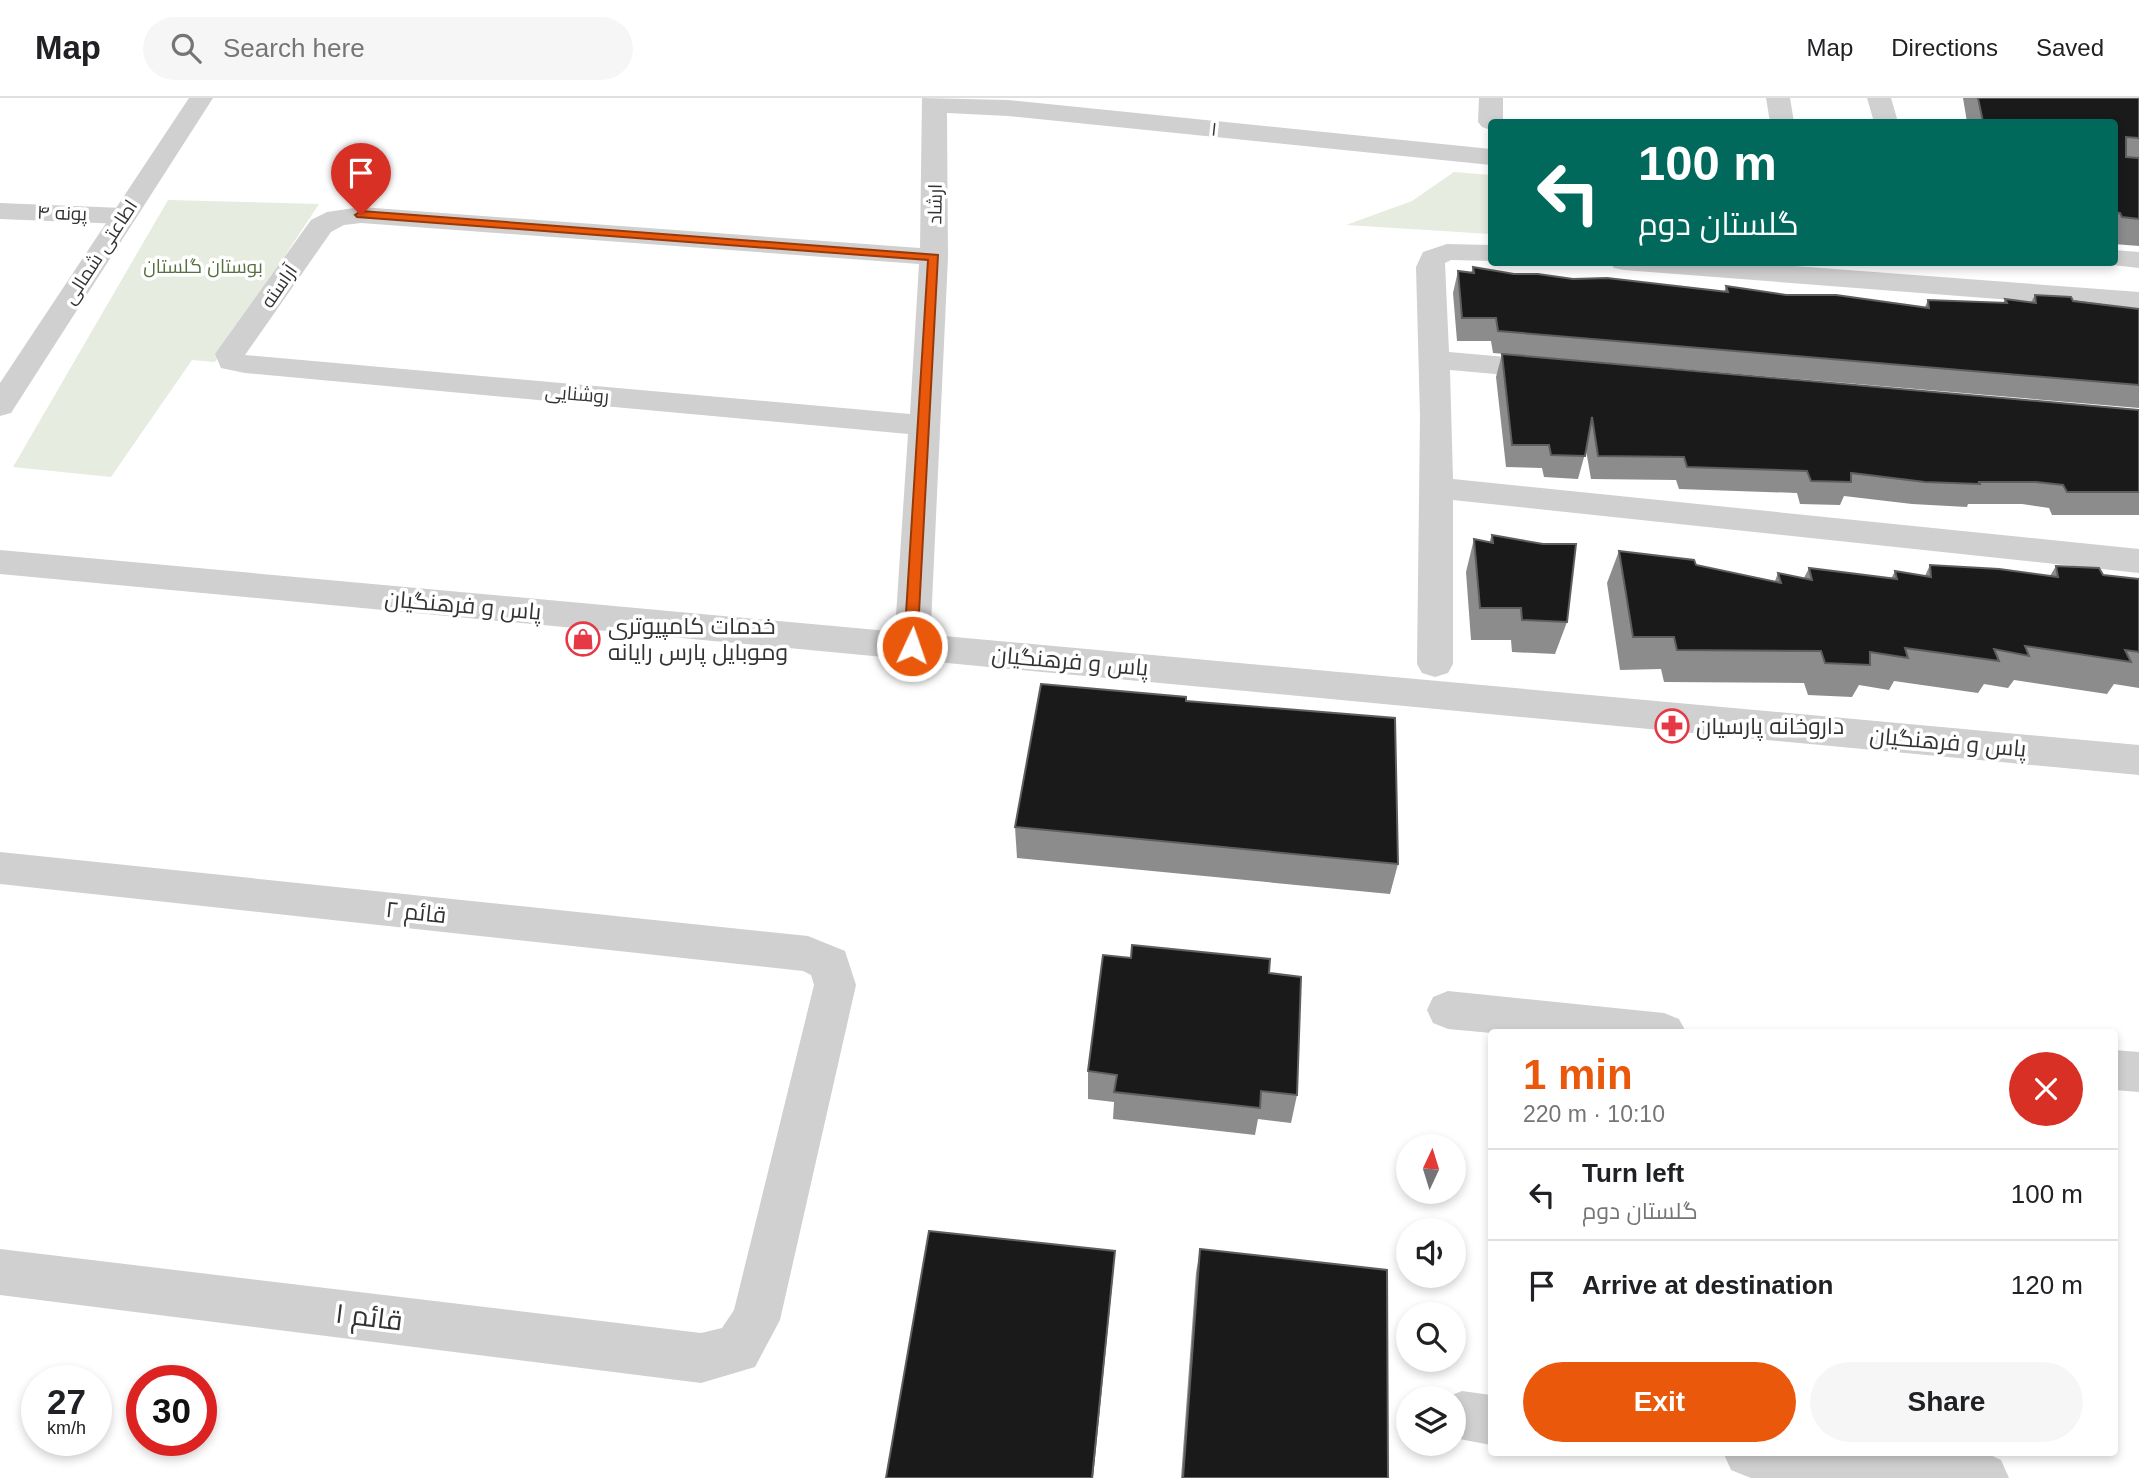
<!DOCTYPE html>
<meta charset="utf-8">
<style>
body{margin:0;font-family:Arial,Cairo,sans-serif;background:#f6f6f6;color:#202124;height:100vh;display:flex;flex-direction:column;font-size:26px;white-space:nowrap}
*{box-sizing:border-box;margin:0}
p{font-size:23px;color:#757577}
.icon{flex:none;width:38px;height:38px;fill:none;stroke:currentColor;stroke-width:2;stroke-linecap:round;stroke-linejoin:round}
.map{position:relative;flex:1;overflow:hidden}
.side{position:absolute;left:1488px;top:931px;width:630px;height:427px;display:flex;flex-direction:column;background:#fff;border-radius:7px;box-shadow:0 4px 10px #0003}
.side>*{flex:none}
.top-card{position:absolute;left:1488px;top:21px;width:630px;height:147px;border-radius:7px;box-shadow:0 4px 10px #0003;background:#00695c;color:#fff;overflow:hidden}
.needle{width:46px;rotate:4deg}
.controls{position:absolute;left:1396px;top:1036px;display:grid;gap:14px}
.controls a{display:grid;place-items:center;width:70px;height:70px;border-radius:50%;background:#fff;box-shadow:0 4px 10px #0003;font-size:35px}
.speed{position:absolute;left:21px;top:1267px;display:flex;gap:14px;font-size:35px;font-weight:700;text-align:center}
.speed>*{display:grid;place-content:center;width:91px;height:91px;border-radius:50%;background:#fff;box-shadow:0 4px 10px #0003;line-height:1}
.speed small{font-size:18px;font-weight:400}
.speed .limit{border:10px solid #d22;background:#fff;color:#111}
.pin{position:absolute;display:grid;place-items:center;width:60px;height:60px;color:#fff;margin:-72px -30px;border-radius:50% 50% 50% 0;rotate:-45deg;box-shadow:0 0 7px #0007}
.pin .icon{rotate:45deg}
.me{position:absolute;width:77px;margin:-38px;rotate:3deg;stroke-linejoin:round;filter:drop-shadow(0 0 5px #0008)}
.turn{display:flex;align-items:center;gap:24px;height:147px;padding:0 35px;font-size:32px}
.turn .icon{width:91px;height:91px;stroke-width:2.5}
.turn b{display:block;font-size:49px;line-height:60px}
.round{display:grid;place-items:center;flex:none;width:74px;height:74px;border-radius:37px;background:#f6f6f6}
.head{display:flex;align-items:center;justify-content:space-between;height:119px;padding:0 35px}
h1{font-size:42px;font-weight:800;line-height:52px;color:#ea580c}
.primary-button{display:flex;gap:14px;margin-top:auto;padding:14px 35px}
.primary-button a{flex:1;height:80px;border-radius:42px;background:#ea580c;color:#fff;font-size:28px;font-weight:800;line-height:80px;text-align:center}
.primary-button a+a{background:#f6f6f6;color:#202124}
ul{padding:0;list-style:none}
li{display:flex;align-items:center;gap:21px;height:91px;padding:0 35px;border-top:2px solid #e0e0e0}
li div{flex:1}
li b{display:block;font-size:26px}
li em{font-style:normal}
header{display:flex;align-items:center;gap:42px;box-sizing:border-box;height:98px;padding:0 35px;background:#fff;border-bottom:2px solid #e0e0e0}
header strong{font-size:33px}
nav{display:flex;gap:38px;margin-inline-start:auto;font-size:24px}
.search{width:490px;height:63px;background:#f6f6f6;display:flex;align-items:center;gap:18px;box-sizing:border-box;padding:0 24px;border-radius:38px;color:#757577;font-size:26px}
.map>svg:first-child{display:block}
</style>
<header>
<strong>Map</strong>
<div class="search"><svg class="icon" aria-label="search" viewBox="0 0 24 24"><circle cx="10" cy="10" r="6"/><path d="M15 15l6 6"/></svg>Search here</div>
<nav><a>Map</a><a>Directions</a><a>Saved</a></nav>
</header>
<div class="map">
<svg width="2139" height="1380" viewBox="0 0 2139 1380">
<rect width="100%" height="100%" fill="#fff"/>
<g fill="#e6ecdf">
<path d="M1454 74 1491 77V136L1346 127 1412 103Z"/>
<path d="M168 102 319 106 215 264 192 262 111 379 13 369Z"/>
</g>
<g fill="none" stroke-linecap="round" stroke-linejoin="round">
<g fill="#d0d0d0" fill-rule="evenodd">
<path d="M922 0 1008 2 1491 51V67L1008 18 947 15 948 159 930 548 925 557 912 561 899 557 894 548 908 336 245 275 221 270 215 256 311 122 327 114 361 109 920 150ZM361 125 919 166 910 316 245 257 331 134 344 127Z"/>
<path d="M1479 0H1503V24H1491V32L1482 29 1478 24Z"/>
<path d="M1766 0H1790L1794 24H1770Z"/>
<path d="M1867 0H1891L1898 24H1874Z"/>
<path d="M0 105 123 110 133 112 137 118 133 124 123 126 0 121Z"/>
<path d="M1447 146 1491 147V163L1451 162 1445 165 1449 254 1553 263 1564 265 1568 272 1564 279 1553 281 1450 272 1453 381 2139 451V475L1453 402V566L1448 575 1435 579 1422 575 1417 566 1420 318 1416 169 1423 154Z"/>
<path d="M2114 152 2139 154V170L2104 166 2114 164Z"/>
<path d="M1610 164H1743L2139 194V212L1624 172 1614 170Z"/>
<path d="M0 754 808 838 845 853 856 887 780 1222 755 1269 701 1285 0 1197V1151L701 1235 722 1230 734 1212 814 887 811 877 803 873 0 786Z"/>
<path d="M1448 893 1664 915 1679 921 1686 934 1491 935 1448 931 1433 925 1427 912 1433 899Z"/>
<path d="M2114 952 2139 954V994L2114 992Z"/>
<path d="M1462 1293 1491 1297V1347L1454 1340V1300H1444Z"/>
<path d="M1723 1354H1984L2001 1362 2009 1380H1751L1731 1372Z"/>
</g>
<g fill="#d0d0d0" fill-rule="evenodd">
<path d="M189 0H213L11 315 0 318V285Z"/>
<path d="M0 452 2139 647V677L0 476Z"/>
</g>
</g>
<g fill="#8c8c8c">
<path d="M1963 0H2139V148L2114 146V24H1967Z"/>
<path d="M1473 169 1514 176 1724 194 1726 188 1786 197 1925 209 1928 202 2003 205 2005 201 2031 204 2035 197 2139 211V310L1493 255 1491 243H1457L1453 195 1458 173 1471 175Z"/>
<path d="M1502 256 2139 312V417H2052L2049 410 2022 406H1968L1967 409 1912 406 1844 398 1840 407 1800 406 1797 395 1679 391 1676 382 1591 381 1586 352 1578 381 1544 379 1542 370 1506 369 1496 279Z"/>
<path d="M1492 437 1567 524 1555 556 1512 554 1511 542H1471L1466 474 1474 441 1489 445Z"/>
<path d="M1619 453 1775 483 1778 475 1804 480 1809 470 1891 481 1895 473 1925 478 1930 467 2050 478 2056 468 2103 477 2139 481V590L2114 586 2107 596 2014 582 2008 590 1984 586 1978 595 1894 583 1889 592 1859 587 1852 599 1808 597 1804 585 1664 584 1661 571 1620 572 1607 485Z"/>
<path d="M1186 603 1398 766 1390 796 1017 760 1015 729Z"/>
<path d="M1269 875 1297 997 1291 1025 1258 1021 1255 1037 1113 1021 1114 1004 1088 1001V973Z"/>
<path d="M1200 1151 1388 1380H1181L1196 1175Z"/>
</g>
<path fill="#5f5f5f" d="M1115 1153 1113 1178 1093 1380H1092Z"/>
<g fill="#1a1a1a" stroke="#5f5f5f" stroke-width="2">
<path d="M1978 0H2139V40L2126 39V59L2139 60V121L2122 119 2120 115 2114 114V24H1983Z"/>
<path d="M1473 169 1514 176H1538L1573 181 1607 180 1728 194 1726 188 1786 197H1836L1929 210 1928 202 2007 205 2005 201 2036 205 2035 197 2071 199 2073 203 2139 211V287L1498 233 1496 220H1462L1458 173 1474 175Z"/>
<path d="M1502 256 2139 312V394H2067L2063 387 2036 384H1979L1980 386 1925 384 1851 375V384L1811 383 1807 373 1687 369 1684 359 1598 358 1592 319 1585 358 1551 357 1549 347H1512Z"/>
<path d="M1492 437 1543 446H1576L1567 524 1522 522 1521 510H1480L1474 441 1493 445Z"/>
<path d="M1619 453 1694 462 1696 467 1781 485 1778 475 1812 482 1809 470 1897 481 1895 473 1931 479 1930 467 1999 471 2058 479 2056 468 2099 470 2103 477 2139 481V554L2125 552 2131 564 2025 548 2029 558 1994 551 1999 563 1905 550 1908 560 1870 554V567L1825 565 1821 553 1677 552 1674 539H1633Z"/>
<path d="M1041 586 1186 599V603L1395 620 1398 766 1015 729Z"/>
<path d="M1132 847 1270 861 1269 875 1301 879 1297 997 1261 993 1260 1010 1114 994 1117 977 1088 973 1103 857 1131 860Z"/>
<path d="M929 1133 1115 1153 1092 1380H886Z"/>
<path d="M1200 1151 1387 1172 1388 1380H1183Z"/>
</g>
<path fill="#ea580c" stroke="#983908" stroke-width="2" d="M361 113 938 157 917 552H907L904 548 928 162 357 119 355 117Z"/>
<defs>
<symbol id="shop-ring" viewBox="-11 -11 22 22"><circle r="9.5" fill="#fff" stroke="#e63946" stroke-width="1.5"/><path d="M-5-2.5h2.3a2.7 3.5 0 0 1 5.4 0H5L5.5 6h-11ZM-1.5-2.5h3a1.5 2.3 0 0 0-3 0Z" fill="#e63946"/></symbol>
<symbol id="pharmacy-ring" viewBox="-11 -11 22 22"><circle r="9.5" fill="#fff" stroke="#e63946" stroke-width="1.5"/><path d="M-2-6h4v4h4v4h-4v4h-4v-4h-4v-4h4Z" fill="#e63946"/></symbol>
</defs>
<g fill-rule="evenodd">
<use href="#shop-ring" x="564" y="522" width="38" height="38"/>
<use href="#pharmacy-ring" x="1653" y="609" width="38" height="38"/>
</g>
<g text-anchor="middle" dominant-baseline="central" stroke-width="7" stroke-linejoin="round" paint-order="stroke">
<g font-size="19" fill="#333" stroke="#fff">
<text transform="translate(1214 31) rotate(6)">۱</text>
<text transform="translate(935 106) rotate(-89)">ارشاد</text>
<text transform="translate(62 115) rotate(2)">پونه ۴</text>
<text transform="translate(100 154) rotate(-57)">اطاعتی شمالی</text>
<text transform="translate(279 188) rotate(-55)">آراسته</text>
<text transform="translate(577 296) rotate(5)">روشنایی</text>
</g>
<g font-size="19" fill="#56703f" stroke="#fff">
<text x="203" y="168">بوستان گلستان</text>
</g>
<g font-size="23" fill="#333" stroke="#fff">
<text transform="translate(463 507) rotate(5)">پاس و فرهنگیان</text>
<text transform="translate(1070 563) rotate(5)">پاس و فرهنگیان</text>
<text transform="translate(1948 644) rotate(5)">پاس و فرهنگیان</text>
<text transform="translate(416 814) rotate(6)">قائم ۲</text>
</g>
<g font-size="23" fill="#333" stroke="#fff" text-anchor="start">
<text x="608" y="528">خدمات کامپیوتری<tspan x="608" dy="26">وموبایل پارس رایانه</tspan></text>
<text x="1696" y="628">داروخانه پارسیان</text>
</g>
<g font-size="28" fill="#333" stroke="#fff">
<text transform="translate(369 1219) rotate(7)">قائم ۱</text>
</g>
</g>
</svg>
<div class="controls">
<a><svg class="needle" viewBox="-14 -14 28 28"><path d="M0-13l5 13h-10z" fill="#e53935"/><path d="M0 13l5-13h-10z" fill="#757577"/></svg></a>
<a><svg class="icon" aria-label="sound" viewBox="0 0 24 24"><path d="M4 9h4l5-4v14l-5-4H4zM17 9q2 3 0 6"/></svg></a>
<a><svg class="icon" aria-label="search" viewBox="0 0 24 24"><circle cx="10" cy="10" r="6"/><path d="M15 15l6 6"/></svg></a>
<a><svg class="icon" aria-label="layers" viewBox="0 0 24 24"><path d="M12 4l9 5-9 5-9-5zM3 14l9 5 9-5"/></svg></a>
</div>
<div class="speed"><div>27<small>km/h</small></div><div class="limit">30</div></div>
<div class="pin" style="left:361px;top:117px;background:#d93025"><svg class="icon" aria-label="arrive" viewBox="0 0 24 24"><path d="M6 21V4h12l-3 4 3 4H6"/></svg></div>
<svg class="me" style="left:912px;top:548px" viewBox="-20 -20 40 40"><circle r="17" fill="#ea580c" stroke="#fff" stroke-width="3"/><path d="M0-11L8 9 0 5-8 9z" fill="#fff"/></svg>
<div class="top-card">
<div class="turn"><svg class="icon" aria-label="left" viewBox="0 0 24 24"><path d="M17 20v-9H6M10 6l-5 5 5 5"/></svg><div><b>100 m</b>گلستان دوم</div></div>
</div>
<section class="side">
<div class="head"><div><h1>1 min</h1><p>220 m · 10:10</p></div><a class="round" style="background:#d93025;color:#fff"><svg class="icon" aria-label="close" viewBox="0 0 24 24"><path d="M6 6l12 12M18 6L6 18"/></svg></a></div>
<ul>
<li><svg class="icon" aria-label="left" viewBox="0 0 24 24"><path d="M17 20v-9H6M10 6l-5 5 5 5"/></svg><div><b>Turn left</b><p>گلستان دوم</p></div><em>100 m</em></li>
<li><svg class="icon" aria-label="arrive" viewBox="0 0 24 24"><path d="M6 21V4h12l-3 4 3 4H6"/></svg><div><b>Arrive at destination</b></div><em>120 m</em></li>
</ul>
<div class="primary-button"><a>Exit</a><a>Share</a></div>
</section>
</div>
